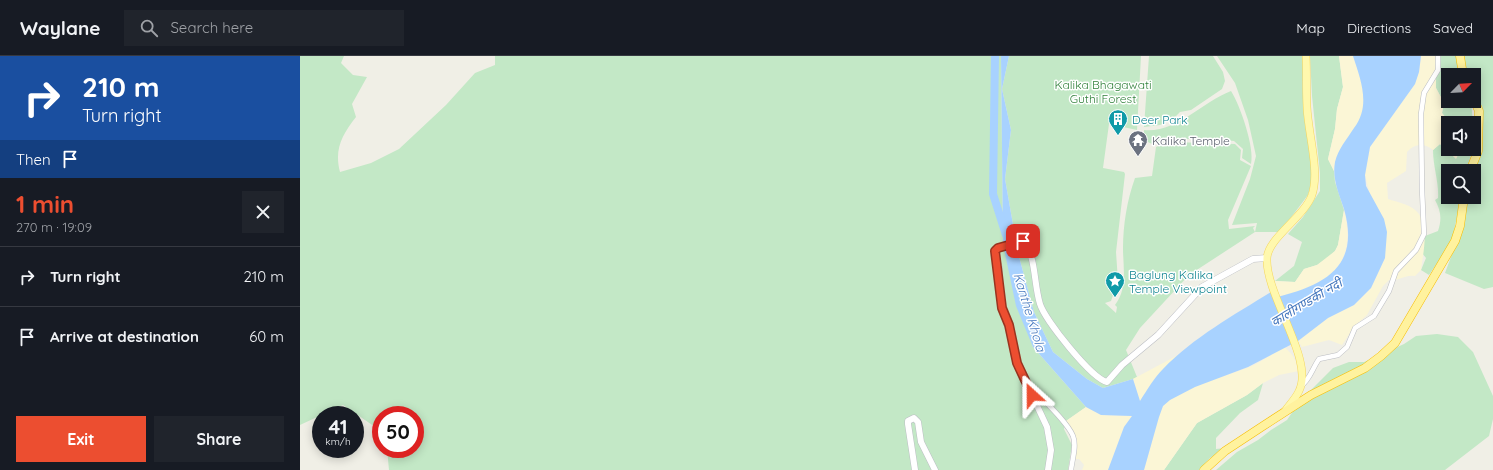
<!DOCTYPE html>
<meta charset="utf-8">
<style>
body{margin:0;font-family:Quicksand,"Noto Sans Devanagari",sans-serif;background:#20242c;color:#f1f3f6;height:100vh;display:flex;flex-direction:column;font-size:15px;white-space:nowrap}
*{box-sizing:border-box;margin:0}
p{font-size:13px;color:#9ea1a6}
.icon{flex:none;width:22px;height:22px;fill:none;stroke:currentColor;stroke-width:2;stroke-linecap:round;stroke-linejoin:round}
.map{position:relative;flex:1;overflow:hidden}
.drawer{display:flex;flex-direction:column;background:#171b24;width:300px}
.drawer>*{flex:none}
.hud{background:#1a4fa0;color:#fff;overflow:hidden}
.needle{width:26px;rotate:66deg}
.buttons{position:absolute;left:1141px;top:12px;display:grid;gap:8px}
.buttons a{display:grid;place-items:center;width:40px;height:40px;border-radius:0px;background:#171b24;box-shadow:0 2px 10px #0003;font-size:20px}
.speed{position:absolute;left:12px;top:350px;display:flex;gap:8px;font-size:20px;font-weight:700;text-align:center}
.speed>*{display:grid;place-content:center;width:52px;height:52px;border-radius:50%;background:#171b24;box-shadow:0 2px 10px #0003;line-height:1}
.speed small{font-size:10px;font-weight:400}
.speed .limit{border:6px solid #d22;background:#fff;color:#111}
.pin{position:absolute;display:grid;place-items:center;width:34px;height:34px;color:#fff;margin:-17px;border-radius:8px;box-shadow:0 2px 6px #0006}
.me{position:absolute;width:44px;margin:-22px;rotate:336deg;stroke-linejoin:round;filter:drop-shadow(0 0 3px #0008)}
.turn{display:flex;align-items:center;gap:14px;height:84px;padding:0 16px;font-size:18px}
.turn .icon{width:52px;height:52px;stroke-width:2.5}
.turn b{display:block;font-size:28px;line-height:34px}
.then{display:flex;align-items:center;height:38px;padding:0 16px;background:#0003;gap:8px;font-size:15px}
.round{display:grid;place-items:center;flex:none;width:42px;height:42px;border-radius:0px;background:#20242c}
.summary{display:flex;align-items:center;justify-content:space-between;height:68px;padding:0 16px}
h1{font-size:24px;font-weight:700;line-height:30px;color:#ec4e30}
.cta{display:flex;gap:8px;margin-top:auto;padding:8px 16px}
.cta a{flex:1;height:46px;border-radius:0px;background:#ec4e30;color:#fff;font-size:16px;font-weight:700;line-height:46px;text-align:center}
.cta a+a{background:#20242c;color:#f1f3f6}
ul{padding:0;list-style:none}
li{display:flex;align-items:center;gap:12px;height:60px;padding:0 16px;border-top:1px solid #363941}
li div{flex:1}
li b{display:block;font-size:15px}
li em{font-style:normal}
header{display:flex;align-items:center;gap:24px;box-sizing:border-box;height:56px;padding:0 20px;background:#171b24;border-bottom:1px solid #363941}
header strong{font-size:19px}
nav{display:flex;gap:22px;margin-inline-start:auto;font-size:14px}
.search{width:280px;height:36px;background:#20242c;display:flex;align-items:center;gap:10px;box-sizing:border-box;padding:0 14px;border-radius:0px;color:#9ea1a6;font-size:15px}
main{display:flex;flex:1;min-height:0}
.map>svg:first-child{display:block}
</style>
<header>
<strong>Waylane</strong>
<div class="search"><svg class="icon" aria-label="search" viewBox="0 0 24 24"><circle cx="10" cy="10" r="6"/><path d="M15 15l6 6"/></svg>Search here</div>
<nav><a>Map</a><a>Directions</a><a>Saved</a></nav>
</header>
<main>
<section class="drawer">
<div class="hud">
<div class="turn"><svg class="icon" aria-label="right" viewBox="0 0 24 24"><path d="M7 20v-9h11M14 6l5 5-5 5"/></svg><div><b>210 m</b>Turn right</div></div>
<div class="then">Then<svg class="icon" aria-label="arrive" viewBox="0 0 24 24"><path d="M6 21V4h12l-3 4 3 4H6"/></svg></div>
</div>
<div class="summary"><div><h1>1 min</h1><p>270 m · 19:09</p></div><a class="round"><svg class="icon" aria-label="close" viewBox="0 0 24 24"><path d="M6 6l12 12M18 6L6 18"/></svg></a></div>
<ul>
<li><svg class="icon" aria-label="right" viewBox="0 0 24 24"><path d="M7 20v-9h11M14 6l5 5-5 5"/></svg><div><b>Turn right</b></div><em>210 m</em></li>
<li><svg class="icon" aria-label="arrive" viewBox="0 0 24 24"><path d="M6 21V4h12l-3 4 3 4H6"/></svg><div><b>Arrive at destination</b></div><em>60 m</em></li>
</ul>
<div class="cta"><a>Exit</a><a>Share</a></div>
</section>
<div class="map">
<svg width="1193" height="414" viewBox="0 0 1193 414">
<rect width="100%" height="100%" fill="#f0efe6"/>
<g fill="#c3e8c6">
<path d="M0 0H44L41 7 53 19 67 21 52 48 56 61C42 79 34 93 40 116L71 107 99 93 146 49 175 17 195 9V0H701L703 188 733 291 786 351 766 365 764 373 772 389 768 414H89L87 393H115V359H81V375L43 349 0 369Z"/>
<path d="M709 0H841L837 74 809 68 803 112 824 116 825 118 816 196 818 225 811 245 805 247 816 257 817 251 815 249C828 232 823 212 823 192 823 169 827 144 835 122L852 120 856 91 868 86 908 87 935 88 941 94 940 104 951 110 928 164 929 173 955 170 953 172 955 176 957 167 932 169 950 123 956 100 948 64 935 27 917 0H1003C1003 17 1002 35 1004 53 1007 80 1018 113 1008 139L980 176H955L889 219 840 272 826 294 837 321 833 323 803 332 787 323 753 296 734 256 718 197 705 123 711 74 702 33Z"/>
<path d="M849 0H913L923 16 925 25 922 33 891 54 880 56 873 63 860 69 844 71Z"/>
<path d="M1010 0H1039L1043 31 1037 53 1035 73 1028 103 1034 115 1035 126 1044 154 1038 189 1035 195 1029 201 1017 209 1004 213 995 226 975 225 994 210 1002 186 988 178 1003 161 1020 135V117L1012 40Z"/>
<path d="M1136 0H1156L1159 19H1148V45H1171L1173 67H1150L1142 57 1144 47 1136 32Z"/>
<path d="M1164 0H1193V231L1184 233 1145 217 1158 182 1167 141H1174L1177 42 1174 37V19H1166Z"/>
<path d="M931 35C940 49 955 92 951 108L942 102 943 93 934 85 912 83H872L852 88 844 84V74C877 77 902 46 931 35Z"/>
<path d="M1140 88 1156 102 1161 93H1173L1166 115H1148V141H1161L1152 185 1129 219 1121 214 1126 202 1122 197 1125 180 1138 175C1142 163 1141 155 1135 144L1138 142C1139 126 1133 111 1133 94Z"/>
<path d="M1137 278 1158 281 1173 296 1193 340V363L1189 380 1145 414H916L937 396 958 384 971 374 987 364 1000 345 1033 312 1049 306H1064L1104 288 1116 280Z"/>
<path d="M963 327 958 344 940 357 916 382V393L925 392 910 402 899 414H864L897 367 947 339Z"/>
</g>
<g fill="#fbf6d6">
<path d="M1039 0H1053C1059 19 1070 44 1060 63 1050 83 1038 92 1034 115L1028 103 1035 73 1037 53 1043 31Z"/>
<path d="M1121 0H1136V32L1144 47 1142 57 1150 67H1148V93H1161L1156 103 1140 88 1133 94C1124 86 1114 88 1107 96L1106 115 1087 127 1088 143C1097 146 1113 149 1119 158 1129 175 1123 197 1121 214L1115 220C1105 218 1100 225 1089 224L1083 230 1067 259 1054 271 1042 289 1029 284 1002 291 998 285 1028 262 1054 249 1071 232 1085 202 1084 163 1070 139 1065 119 1070 91 1115 28 1119 16Z"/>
<path d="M1044 154C1058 208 1029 229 979 241L975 225 995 226 1004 213 1017 209 1035 195 1038 189Z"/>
<path d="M984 291C993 298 996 304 999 315L979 319 963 327 947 339 897 367 864 414H844C849 400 857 358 863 350 877 333 926 320 947 312 960 307 972 298 984 291Z"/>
<path d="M878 299 855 322 840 346 833 323Z"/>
<path d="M786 351 801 359 832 360 824 371 808 414H782L784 409 779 403H775L776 389 766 365Z"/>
</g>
<path fill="#a8d2ff" d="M701 0H709L702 33 711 74 705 123 718 197 734 256 753 296 787 323 803 332 833 323 840 345C847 334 854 322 863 313 894 281 934 259 971 236L973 242C1023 230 1061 212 1044 153 1039 138 1032 123 1035 106 1038 93 1047 83 1054 72 1071 50 1061 24 1053 0H1121L1119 16 1115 28 1070 91 1065 119 1066 130 1084 163 1087 176 1085 202 1071 232 1054 249 1028 262 998 285 948 311 895 331 870 344 863 350 859 361 844 414H808L824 371 832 360 801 359 786 351 733 291 716 250 703 188Z"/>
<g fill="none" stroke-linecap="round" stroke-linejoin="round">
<path stroke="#a8d2ff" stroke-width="8" d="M695 0 693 138 706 179"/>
<defs>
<g id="minor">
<path d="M728 328C740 341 767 365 773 380 777 390 772 404 771 414"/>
<path d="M1000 331C1010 324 1012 313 1019 303L1038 299 1047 291 1055 272 1074 260 1089 235 1096 215 1116 194 1124 178 1122 133 1121 58 1124 37 1138 14V0"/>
</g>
<g id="secondary">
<path d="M615 414 608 368V365L614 362 618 366 621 386 635 414"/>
<path d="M748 414 751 394 747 371 717 307 709 269 702 252 699 237V211L695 202V195L698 192 723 185 726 188C736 206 734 228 740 248 745 264 791 322 807 326L822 309 858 279 902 231 953 203 967 202"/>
</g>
<path id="primary" d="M985 355C990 348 996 342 999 335 1015 304 965 239 967 202 968 182 1004 161 1012 139 1020 115 1008 77 1007 51 1006 34 1007 17 1006 0"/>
<g id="trunk">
<path d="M1160 0 1163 19"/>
<path d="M1170 115 1178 95 1179 55 1174 44"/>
<path d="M904 414 925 395 963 370 1011 339 1065 312 1081 300 1095 287 1155 185 1160 170 1164 141"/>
</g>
</defs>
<use href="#minor" stroke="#bbbdc2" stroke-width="5.5"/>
<use href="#secondary" stroke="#bcbec4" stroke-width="7"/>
<use href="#primary" stroke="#f4d55c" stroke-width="8"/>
<use href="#trunk" stroke="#f7bd00" stroke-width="9"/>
<use href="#minor" stroke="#fff" stroke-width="4.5"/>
<use href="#secondary" stroke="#fff" stroke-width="6"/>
<use href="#primary" stroke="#fff8ad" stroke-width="7"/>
<use href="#trunk" stroke="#fff29e" stroke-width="8"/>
</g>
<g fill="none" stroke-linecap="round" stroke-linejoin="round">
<defs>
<path id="route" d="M723 185 698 192 695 195 702 252 709 269 717 307 732 339"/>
</defs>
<use href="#route" stroke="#99331f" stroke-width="10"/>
<use href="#route" stroke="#ec4e30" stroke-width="7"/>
</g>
<defs>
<symbol id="building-pin" viewBox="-11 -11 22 30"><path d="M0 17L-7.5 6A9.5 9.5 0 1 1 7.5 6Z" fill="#0f9aa8" stroke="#fff"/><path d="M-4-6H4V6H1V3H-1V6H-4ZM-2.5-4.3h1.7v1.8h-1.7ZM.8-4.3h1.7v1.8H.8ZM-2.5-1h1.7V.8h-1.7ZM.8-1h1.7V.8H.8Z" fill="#fff"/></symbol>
<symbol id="temple-pin" viewBox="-11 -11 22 30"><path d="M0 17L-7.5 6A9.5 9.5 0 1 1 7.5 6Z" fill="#6b7280" stroke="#fff"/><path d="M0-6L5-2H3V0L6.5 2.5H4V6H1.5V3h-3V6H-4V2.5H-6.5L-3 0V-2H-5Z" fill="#fff"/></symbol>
<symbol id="sight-pin" viewBox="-11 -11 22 30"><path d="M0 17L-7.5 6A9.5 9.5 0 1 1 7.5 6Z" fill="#0f9aa8" stroke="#fff"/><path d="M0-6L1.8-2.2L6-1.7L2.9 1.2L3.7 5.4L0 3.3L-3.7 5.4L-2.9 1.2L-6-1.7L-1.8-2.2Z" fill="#fff"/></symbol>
</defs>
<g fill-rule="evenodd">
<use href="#building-pin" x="807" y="52" width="22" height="30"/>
<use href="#temple-pin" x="827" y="73" width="22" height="30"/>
<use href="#sight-pin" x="804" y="214" width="22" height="30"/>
</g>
<g text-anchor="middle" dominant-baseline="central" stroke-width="3" stroke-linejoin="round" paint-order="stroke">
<g font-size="12" fill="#32823c" stroke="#fff">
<text x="803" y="28">Kalika Bhagawati<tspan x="803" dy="14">Guthi Forest</tspan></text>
</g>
<g font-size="12" fill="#0d838f" stroke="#fff" text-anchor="start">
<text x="832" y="63">Deer Park</text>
<text x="829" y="218">Baglung Kalika<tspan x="829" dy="14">Temple Viewpoint</tspan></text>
</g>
<g font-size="12" fill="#5b616d" stroke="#fff" text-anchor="start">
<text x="852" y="84">Kalika Temple</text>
</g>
<g font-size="13" font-style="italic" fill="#4376bd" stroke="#fff">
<text transform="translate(1006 246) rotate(-31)">कालीगण्डकी नदी</text>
<text transform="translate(730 256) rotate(73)">Kanthe Khola</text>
</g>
</g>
</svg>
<div class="buttons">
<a><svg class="needle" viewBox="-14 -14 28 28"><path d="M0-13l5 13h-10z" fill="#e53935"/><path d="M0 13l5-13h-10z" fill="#9ea1a6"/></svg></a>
<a><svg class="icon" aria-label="sound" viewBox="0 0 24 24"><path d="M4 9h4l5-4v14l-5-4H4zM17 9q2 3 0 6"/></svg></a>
<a><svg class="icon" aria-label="search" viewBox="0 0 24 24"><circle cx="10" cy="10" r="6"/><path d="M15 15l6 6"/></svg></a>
</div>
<div class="speed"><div>41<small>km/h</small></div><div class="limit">50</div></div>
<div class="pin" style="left:723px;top:185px;background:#d93025"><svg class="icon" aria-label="arrive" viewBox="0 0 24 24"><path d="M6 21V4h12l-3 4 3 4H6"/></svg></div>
<svg class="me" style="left:732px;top:339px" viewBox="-20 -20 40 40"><path d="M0-17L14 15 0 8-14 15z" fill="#ec4e30" stroke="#fff" stroke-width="4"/></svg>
</div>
</main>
